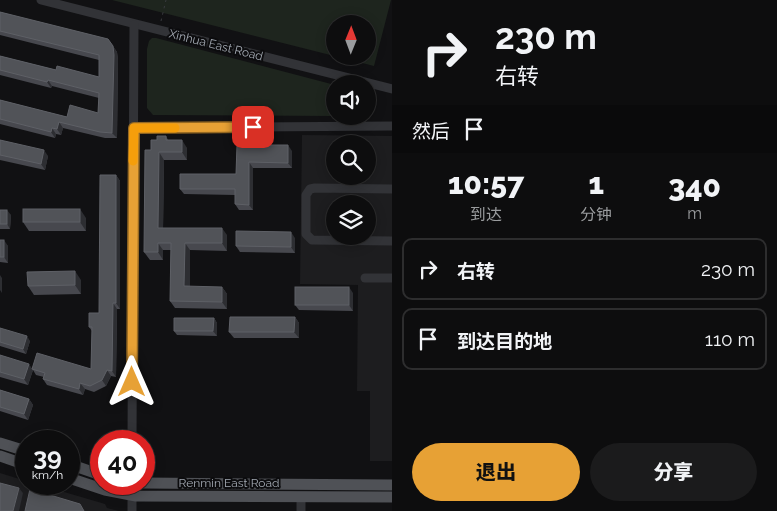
<!DOCTYPE html>
<html lang="zh">
<meta charset="utf-8">
<style>
body{margin:0;font-family:Raleway,"Noto Sans SC",sans-serif;background:#1b1b1c;color:#f1f3f6;height:100vh;display:flex;flex-direction:column;font-size:19px;white-space:nowrap}
*{box-sizing:border-box;margin:0}
p{font-size:16px;color:#9a9c9e}
.icon{flex:none;width:28px;height:28px;fill:none;stroke:currentColor;stroke-width:2;stroke-linecap:round;stroke-linejoin:round}
.map{position:relative;flex:1;overflow:hidden}
.drawer{display:flex;flex-direction:column;background:#0d0d0e;width:385px}
.drawer>*{flex:none}
.guide{background:#0d0d0e;color:#f1f3f6;overflow:hidden}
.needle{width:32px;rotate:1deg}
.buttons{position:absolute;left:326px;top:15px;display:grid;gap:10px}
.buttons a{display:grid;place-items:center;width:50px;height:50px;border-radius:50%;background:#0d0d0e;box-shadow:0 2px 12px #0003,0 0 0 1px #2d2d2e;font-size:25px}
.speed{position:absolute;left:15px;top:430px;display:flex;gap:10px;font-size:25px;font-weight:700;text-align:center}
.speed>*{display:grid;place-content:center;width:65px;height:65px;border-radius:50%;background:#0d0d0e;box-shadow:0 2px 12px #0003,0 0 0 1px #2d2d2e;line-height:1}
.speed small{font-size:12px;font-weight:400}
.speed .limit{border:8px solid #d22;background:#fff;color:#111}
.pin{position:absolute;display:grid;place-items:center;width:42px;height:42px;color:#fff;margin:-21px;border-radius:10px;box-shadow:0 2px 8px #0006}
.me{position:absolute;width:55px;margin:-28px;rotate:0deg;stroke-linejoin:round;filter:drop-shadow(0 0 4px #0008)}
.turn{display:flex;align-items:center;gap:18px;height:105px;padding:0 20px;font-size:22px}
.turn .icon{width:65px;height:65px;stroke-width:2.5}
.turn b{display:block;font-size:35px;line-height:42px}
.then{display:flex;align-items:center;height:48px;padding:0 20px;background:#0003;gap:10px;font-size:19px}
.eta{display:flex;justify-content:space-evenly;align-items:center;height:85px;text-align:center}
.eta b{font-size:30px;font-weight:800;line-height:35px}
.primary-button{display:flex;gap:10px;margin-top:auto;padding:10px 20px}
.primary-button a{flex:1;height:58px;border-radius:30px;background:#e7a135;color:#111;font-size:20px;font-weight:800;line-height:58px;text-align:center}
.primary-button a+a{background:#1b1b1c;color:#f1f3f6}
ul{padding:0;list-style:none}
li{display:flex;align-items:center;gap:15px;height:62px;margin:0 10px 8px;padding:0 10px;border:2px solid #2d2d2e;border-radius:10px}
li div{flex:1}
li b{display:block;font-size:19px}
li em{font-style:normal}
main{display:flex;flex:1;min-height:0}
.map>svg:first-child{display:block}
</style>
<main>
<div class="map">
<svg width="392" height="511" viewBox="0 0 392 511">
<rect width="100%" height="100%" fill="#111113"/>
<g fill="#1d1d1f" fill-rule="evenodd">
<path d="M302 135 392 136V461H370V391H357L358 285 300 284ZM335 144H368V176H335ZM335 204H368V236H335Z"/>
<path d="M0 473 26 481V484H37L105 504 107 508 119 511H0Z"/>
</g>
<g fill="#1e251e" fill-rule="evenodd">
<path d="M112 0H391L374 66ZM335 24H368V56H335Z"/>
<path d="M152 38H156L335 85V113L332 116 153 115 147 108V49L149 41Z"/>
</g>
<g fill="none" stroke-linecap="round" stroke-linejoin="round">
<path stroke="#383a3e" stroke-width="1" stroke-dasharray="2.5 4" stroke-linecap="butt" d="M161 21 166 0"/>
<g stroke="#323337" stroke-width="9">
<path d="M41 0 392 89"/>
<path d="M134 128 392 126"/>
<path d="M392 189 315 188 310 189 306 195V234L312 240 392 241"/>
<path d="M365 278H392"/>
<path d="M132 441 134 25"/>
<path d="M132 511V484"/>
<path d="M301 511V497"/>
</g>
<g stroke="#4f5156" stroke-width="11">
<path d="M0 443 26 451"/>
<path d="M0 456 26 465"/>
<path d="M69 464 101 475"/>
<path d="M69 478 105 490 136 496 392 497"/>
<path d="M144 483 392 485"/>
</g>
</g>
<g fill="#47484e">
<path d="M0 12 112 45 117 52 118 60 117 138H105L63 128 61 135 56 134 55 138 0 124V100L67 117 98 113 99 98 52 86 51 88 0 75V56L56 70 99 77V60L0 35Z"/>
<path d="M166 136 168 140 187 148V160H164L163 228 227 235V251L190 250V287H222L227 294V309L175 308 170 301 171 250H163V260H150L144 252 151 150 157 140Z"/>
<path d="M0 140 48 156 45 170 0 160Z"/>
<path d="M237 145 292 151V168H253V210H239L235 204V195L184 194 180 189 236 174Z"/>
<path d="M116 175 120 181V309H117L116 377 111 376 106 386 94 392 85 389 83 395 47 385 43 379 44 377 36 375 33 370 28 385 0 377V355L32 369H91L92 331 89 327 99 313Z"/>
<path d="M0 210 11 215 10 229H0Z"/>
<path d="M86 218V231H29L23 222Z"/>
<path d="M295 238V253L240 252 236 246Z"/>
<path d="M0 240 8 246V263L0 262Z"/>
<path d="M81 280V294L34 295 28 286Z"/>
<path d="M353 293V311L299 310 295 305Z"/>
<path d="M295 317 299 323V338H234L229 332Z"/>
<path d="M214 318 217 323V336L177 335 174 331Z"/>
<path d="M0 328 30 341 26 354 0 346Z"/>
<path d="M0 390 29 399 33 405 28 420 0 411Z"/>
</g>
<g fill="#2d2e32">
<path d="M108 39 117 52 118 60 117 138 112 133Z"/>
<path d="M48 80 52 86 51 88 47 82Z"/>
<path d="M59 122 63 128 61 135 57 129Z"/>
<path d="M52 128 56 134 55 138 51 132Z"/>
<path d="M182 140 187 148V160L182 152Z"/>
<path d="M288 145 292 151V168L288 163Z"/>
<path d="M44 150 48 156 45 170 41 164Z"/>
<path d="M159 152 164 160 163 235 158 228Z"/>
<path d="M249 162 253 168V210L249 205Z"/>
<path d="M116 175 120 181V309L116 303Z"/>
<path d="M80 209 86 218V231L80 222Z"/>
<path d="M7 210 11 215 10 229 7 224Z"/>
<path d="M222 228 227 235V251L222 243Z"/>
<path d="M291 232 295 238V253L291 247Z"/>
<path d="M4 240 8 246V263L4 257Z"/>
<path d="M158 243 163 250V260L158 252Z"/>
<path d="M185 243 190 250V294L184 286Z"/>
<path d="M75 271 81 280V294L75 285Z"/>
<path d="M0 275 2 278V293L0 290Z"/>
<path d="M222 287 227 294V309L222 302Z"/>
<path d="M349 287 353 293V311L349 305Z"/>
<path d="M113 303 117 309 116 377 112 371Z"/>
<path d="M295 317 299 323V338L294 332Z"/>
<path d="M214 318 217 323V336L213 331Z"/>
<path d="M27 336 30 341 26 354 23 349Z"/>
<path d="M29 364 33 370 28 385 24 379Z"/>
<path d="M107 370 111 376 106 386 102 380Z"/>
<path d="M80 383 85 389 83 395 79 389Z"/>
<path d="M29 399 33 405 28 420 24 414Z"/>
<path d="M19 488 23 493 19 511H13Z"/>
</g>
<g fill="#515358" stroke="#5e6066">
<path d="M0 12 108 39 113 46 114 55 112 133 100 132 59 122 57 129 52 128 51 132 0 119V100L67 117 70 105 98 113 99 93 48 80 47 82 0 70V56L56 70 57 66 99 77V55L0 31Z"/>
<path d="M157 136H166V140H182V152H159L158 228H222V243H185L184 286 222 287V302L170 301 171 243H158V252H144L145 150H151V140H157Z"/>
<path d="M0 140 44 150 41 164 0 155Z"/>
<path d="M237 145H288V163L249 162V205L235 204V189H180V174H236Z"/>
<path d="M100 175H116V303H113L112 371 107 370 102 380 90 386 80 383 79 389 43 379 45 373 32 369 37 353 91 369 92 327H89V313H99Z"/>
<rect x="23" y="209" width="57" height="13"/>
<rect x="0" y="210" width="7" height="14"/>
<path d="M236 231 291 232V247L236 246Z"/>
<rect x="0" y="240" width="4" height="17"/>
<path d="M75 271V285L28 286 27 272Z"/>
<rect x="295" y="287" width="54" height="18"/>
<path d="M230 317H295L294 332H229Z"/>
<path d="M174 318H214L213 331H174Z"/>
<path d="M0 328 27 336 23 349 0 342Z"/>
<path d="M0 355 29 364 24 379 0 372Z"/>
<path d="M0 390 29 399 24 414 0 407Z"/>
<path d="M0 483 19 488 13 511H0Z"/>
<path d="M30 489 80 504 84 511H25Z"/>
</g>
<g fill="none" stroke-linecap="round" stroke-linejoin="round">
<defs>
<path id="route" d="M132 382 134 128 253 127"/>
</defs>
<use href="#route" stroke="#966922" stroke-width="12"/>
<use href="#route" stroke="#e7a135" stroke-width="9"/>
<path stroke="#f59e0b" stroke-width="9" d="M133 161 134 128H175"/>
</g>
<g text-anchor="middle" dominant-baseline="central" stroke-width="4" stroke-linejoin="round" paint-order="stroke">
<g font-size="12" fill="#a3a9b2" stroke="#0c0c0e">
<text transform="translate(216 45) rotate(14)">Xinhua East Road</text>
<text x="229" y="483">Renmin East Road</text>
</g>
</g>
</svg>
<div class="buttons">
<a><svg class="needle" viewBox="-14 -14 28 28"><path d="M0-13l5 13h-10z" fill="#e53935"/><path d="M0 13l5-13h-10z" fill="#9a9c9e"/></svg></a>
<a><svg class="icon" aria-label="sound" viewBox="0 0 24 24"><path d="M4 9h4l5-4v14l-5-4H4zM17 9q2 3 0 6"/></svg></a>
<a><svg class="icon" aria-label="search" viewBox="0 0 24 24"><circle cx="10" cy="10" r="6"/><path d="M15 15l6 6"/></svg></a>
<a><svg class="icon" aria-label="layers" viewBox="0 0 24 24"><path d="M12 4l9 5-9 5-9-5zM3 14l9 5 9-5"/></svg></a>
</div>
<div class="speed"><div>39<small>km/h</small></div><div class="limit">40</div></div>
<div class="pin" style="left:253px;top:127px;background:#d93025"><svg class="icon" aria-label="arrive" viewBox="0 0 24 24"><path d="M6 21V4h12l-3 4 3 4H6"/></svg></div>
<svg class="me" style="left:132px;top:382px" viewBox="-20 -20 40 40"><path d="M0-17L14 15 0 8-14 15z" fill="#e7a135" stroke="#fff" stroke-width="4"/></svg>
</div>
<section class="drawer">
<div class="guide">
<div class="turn"><svg class="icon" aria-label="right" viewBox="0 0 24 24"><path d="M7 20v-9h11M14 6l5 5-5 5"/></svg><div><b>230 m</b>右转</div></div>
<div class="then">然后<svg class="icon" aria-label="arrive" viewBox="0 0 24 24"><path d="M6 21V4h12l-3 4 3 4H6"/></svg></div>
</div>
<div class="eta">
<div><b>10:57</b><p>到达</p></div>
<div><b>1</b><p>分钟</p></div>
<div><b>340</b><p>m</p></div>
</div>
<ul>
<li><svg class="icon" aria-label="right" viewBox="0 0 24 24"><path d="M7 20v-9h11M14 6l5 5-5 5"/></svg><div><b>右转</b></div><em>230 m</em></li>
<li><svg class="icon" aria-label="arrive" viewBox="0 0 24 24"><path d="M6 21V4h12l-3 4 3 4H6"/></svg><div><b>到达目的地</b></div><em>110 m</em></li>
</ul>
<div class="primary-button"><a>退出</a><a>分享</a></div>
</section>
</main>
